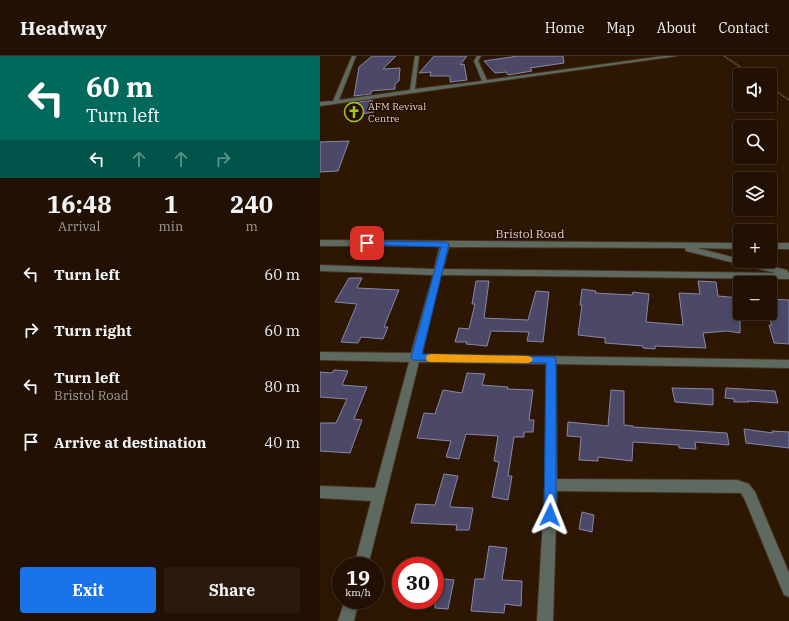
<!DOCTYPE html>
<meta charset="utf-8">
<style>
body{margin:0;font-family:"IBM Plex Serif",serif;background:#2a1a0c;color:#f1f3f6;height:100vh;display:flex;flex-direction:column;font-size:15px;white-space:nowrap}
*{box-sizing:border-box;margin:0}
p{font-size:13px;color:#a29d99}
.icon{flex:none;width:22px;height:22px;fill:none;stroke:currentColor;stroke-width:2;stroke-linecap:round;stroke-linejoin:round}
.map{position:relative;flex:1;overflow:hidden}
.drawer{display:flex;flex-direction:column;background:#221102;width:320px}
.drawer>*{flex:none}
.hud{background:#00695c;color:#fff;overflow:hidden}
.controls{position:absolute;left:413px;top:12px;display:grid;gap:8px}
.controls a{display:grid;place-items:center;width:44px;height:44px;border-radius:4px;background:#221102;box-shadow:0 2px 6px #0003,0 0 0 1px #3f3124;font-size:20px}
.speed{position:absolute;left:12px;top:501px;display:flex;gap:8px;font-size:20px;font-weight:700;text-align:center}
.speed>*{display:grid;place-content:center;width:52px;height:52px;border-radius:50%;background:#221102;box-shadow:0 2px 6px #0003,0 0 0 1px #3f3124;line-height:1}
.speed small{font-size:10px;font-weight:400}
.speed .limit{border:6px solid #d22;background:#fff;color:#111}
.pin{position:absolute;display:grid;place-items:center;width:34px;height:34px;color:#fff;margin:-17px;border-radius:8px;box-shadow:0 2px 6px #0006}
.me{position:absolute;width:44px;margin:-22px;rotate:2deg;stroke-linejoin:round;filter:drop-shadow(0 0 3px #0008)}
.turn{display:flex;align-items:center;gap:14px;height:84px;padding:0 20px;font-size:18px}
.turn .icon{width:52px;height:52px;stroke-width:2.5}
.turn b{display:block;font-size:28px;line-height:34px}
.lanes{display:flex;align-items:center;height:38px;padding:0 20px;background:#0003;justify-content:center;gap:20px;direction:ltr}
.lanes .off{opacity:.35}
.eta{display:flex;justify-content:space-evenly;align-items:center;height:68px;text-align:center}
.eta b{font-size:24px;font-weight:700;line-height:28px}
.cta{display:flex;gap:8px;margin-top:auto;padding:8px 20px}
.cta a{flex:1;height:46px;border-radius:4px;background:#1a73e8;color:#fff;font-size:16px;font-weight:700;line-height:46px;text-align:center}
.cta a+a{background:#2a1a0c;color:#f1f3f6}
ul{padding:0;list-style:none}
li{display:flex;align-items:center;gap:12px;height:56px;padding:0 20px}
li div{flex:1}
li b{display:block;font-size:15px}
li em{font-style:normal}
header{display:flex;align-items:center;gap:24px;box-sizing:border-box;height:56px;padding:0 20px;background:#221102;border-bottom:1px solid #3f3124}
header strong{font-size:19px}
nav{display:flex;gap:22px;margin-inline-start:auto;font-size:14px}
main{display:flex;flex:1;min-height:0}
.map>svg:first-child{display:block}
</style>
<header>
<strong>Headway</strong>
<nav><a>Home</a><a>Map</a><a>About</a><a>Contact</a></nav>
</header>
<main>
<section class="drawer">
<div class="hud">
<div class="turn"><svg class="icon" aria-label="left" viewBox="0 0 24 24"><path d="M17 20v-9H6M10 6l-5 5 5 5"/></svg><div><b>60 m</b>Turn left</div></div>
<div class="lanes"><svg class="icon" aria-label="left" viewBox="0 0 24 24"><path d="M17 20v-9H6M10 6l-5 5 5 5"/></svg><svg class="icon off" aria-label="ahead" viewBox="0 0 24 24"><path d="M12 20V5M6 11l6-6 6 6"/></svg><svg class="icon off" aria-label="ahead" viewBox="0 0 24 24"><path d="M12 20V5M6 11l6-6 6 6"/></svg><svg class="icon off" aria-label="right" viewBox="0 0 24 24"><path d="M7 20v-9h11M14 6l5 5-5 5"/></svg></div>
</div>
<div class="eta">
<div><b>16:48</b><p>Arrival</p></div>
<div><b>1</b><p>min</p></div>
<div><b>240</b><p>m</p></div>
</div>
<ul>
<li><svg class="icon" aria-label="left" viewBox="0 0 24 24"><path d="M17 20v-9H6M10 6l-5 5 5 5"/></svg><div><b>Turn left</b></div><em>60 m</em></li>
<li><svg class="icon" aria-label="right" viewBox="0 0 24 24"><path d="M7 20v-9h11M14 6l5 5-5 5"/></svg><div><b>Turn right</b></div><em>60 m</em></li>
<li><svg class="icon" aria-label="left" viewBox="0 0 24 24"><path d="M17 20v-9H6M10 6l-5 5 5 5"/></svg><div><b>Turn left</b><p>Bristol Road</p></div><em>80 m</em></li>
<li><svg class="icon" aria-label="arrive" viewBox="0 0 24 24"><path d="M6 21V4h12l-3 4 3 4H6"/></svg><div><b>Arrive at destination</b></div><em>40 m</em></li>
</ul>
<div class="cta"><a>Exit</a><a>Share</a></div>
</section>
<div class="map">
<svg width="469" height="565" viewBox="0 0 469 565">
<rect width="100%" height="100%" fill="#2d1702"/>
<g fill="#4b4967" stroke="#8987a8">
<path d="M52 0H76L63 13 80 12 79 25 75 28V33L51 35V38L34 40 39 11Z"/>
<path d="M114 0H147L140 9 144 8 147 24 130 26V20H110L111 16 99 17Z"/>
<path d="M198 0H243L244 7 210 12 212 15 188 19 186 16 175 17 164 5Z"/>
<path d="M52 44 54 56 30 60 32 47Z"/>
<path d="M29 85 18 115 0 116V86Z"/>
<path d="M29 222H42L37 232 79 234 64 271H68L63 283 41 281 38 287 21 286 37 248 15 246Z"/>
<path d="M156 225H169L164 262 208 264 216 235 229 236 223 286 207 285 209 276 171 275 167 290 146 288 147 286H135L139 272 149 273 155 248H152Z"/>
<path d="M378 225 396 226 398 240 420 242V277L407 275 383 277 386 292 335 290V293L323 292V290L285 287V282L258 279 262 249H260L262 233 276 235 275 237 312 239 313 236 329 238 326 266 363 269 359 237 380 238Z"/>
<path d="M450 243 469 244V288L454 287 449 269H452L450 264Z"/>
<path d="M14 314 28 315 22 329 47 331 34 363 42 364 30 397 0 395V367H16L27 343 0 341V316L12 317Z"/>
<path d="M147 317 165 318 162 329 188 331 187 333 213 334 209 364H214L213 376H204V381H194L188 420H192L188 444 172 441 179 406 174 405 178 380 146 378 139 403 126 401 131 385 97 382 104 357 115 358 123 334 142 337Z"/>
<path d="M352 332 393 333V349L355 346Z"/>
<path d="M406 332 455 335 458 347 428 345 429 346H414V343L405 342Z"/>
<path d="M291 334 304 335V369L313 370V371L407 377 409 389 375 386 376 393 359 392V389L313 386 312 405 278 401V405L259 404 261 381 247 380 248 366 288 370Z"/>
<path d="M424 373 453 377 452 375 469 376V392L426 387Z"/>
<path d="M124 418 138 420 130 449 131 451 153 452 149 474H136L137 469 91 467 96 448 115 449Z"/>
<path d="M262 456 274 459 272 476 259 473Z"/>
<path d="M169 490 187 492 182 524 202 525 201 550 185 548 184 557 151 555 155 523H164Z"/>
<path d="M115 522 134 524 128 553 115 552Z"/>
</g>
<g fill="none" stroke-linecap="round" stroke-linejoin="round">
<defs>
<g id="minor">
<path d="M32 0H36L19 44 90 34 95 0H99L95 33 162 25 154 5 157 0H161L158 5 167 24 344 0H357L0 50V46L13 45Z"/>
<path d="M0 184 420 187V193L377 192 420 203V205H430L467 214 469 217V223L121 219 102 298 469 304V312L236 308 237 423 417 424 429 428 435 436 469 517V541L464 539 425 444 421 437 237 435 233 565H217L225 429 226 308 99 306 48 510H34L51 445 0 442V430L55 432 89 306 0 304V296L91 297 113 219 0 215V209L114 213 120 190H0ZM129 191 365 192 366 195 455 217 123 213Z"/>
<rect x="450" y="187" width="19" height="6"/>
<path d="M25 544H39L34 565H18Z"/>
</g>
</defs>
<use href="#minor" stroke="#46311d" stroke-width="2"/>
<g stroke="#867463" stroke-width="1.5" stroke-dasharray="1 1" stroke-linecap="butt">
<path d="M404 0 432 19"/>
<path d="M450 31 469 44"/>
</g>
<use href="#minor" fill="#5e695f" fill-rule="evenodd"/>
</g>
<path fill="#1a73e8" stroke="#114b97" d="M47 185 125 186 129 188 102 298 235 301 236 304V459L234 463 230 465 225 463 224 459 226 307 93 304 91 302 121 191 44 189V186Z"/>
<path fill="#f59e0b" d="M111 298 208 300 211 301 213 303 211 306 208 307 111 306 107 305 106 302 107 299Z"/>
<defs>
<symbol id="church-ring" viewBox="-11 -11 22 22"><circle r="9.5" fill="#230e00" stroke="#a7c71e" stroke-width="1.5"/><path d="M-1.2-6h2.4v3.5h3.3v2.4h-3.3V6h-2.4V-.1h-3.3v-2.4h3.3Z" fill="#a7c71e"/></symbol>
</defs>
<g fill-rule="evenodd">
<use href="#church-ring" x="23" y="45" width="22" height="22"/>
</g>
<g text-anchor="middle" dominant-baseline="central" stroke-width="3" stroke-linejoin="round" paint-order="stroke">
<g font-size="10" fill="#dfd0c3" stroke="#230e00" text-anchor="start">
<text x="48" y="50">AFM Revival<tspan x="48" dy="12">Centre</tspan></text>
</g>
<g font-size="12" fill="#dfd0c3" stroke="#230e00">
<text x="210" y="177">Bristol Road</text>
</g>
</g>
</svg>
<div class="controls">
<a><svg class="icon" aria-label="sound" viewBox="0 0 24 24"><path d="M4 9h4l5-4v14l-5-4H4zM17 9q2 3 0 6"/></svg></a>
<a><svg class="icon" aria-label="search" viewBox="0 0 24 24"><circle cx="10" cy="10" r="6"/><path d="M15 15l6 6"/></svg></a>
<a><svg class="icon" aria-label="layers" viewBox="0 0 24 24"><path d="M12 4l9 5-9 5-9-5zM3 14l9 5 9-5"/></svg></a>
<a>+</a>
<a>−</a>
</div>
<div class="speed"><div>19<small>km/h</small></div><div class="limit">30</div></div>
<div class="pin" style="left:47px;top:187px;background:#d93025"><svg class="icon" aria-label="arrive" viewBox="0 0 24 24"><path d="M6 21V4h12l-3 4 3 4H6"/></svg></div>
<svg class="me" style="left:230px;top:459px" viewBox="-20 -20 40 40"><path d="M0-17L14 15 0 8-14 15z" fill="#1a73e8" stroke="#fff" stroke-width="4"/></svg>
</div>
</main>
